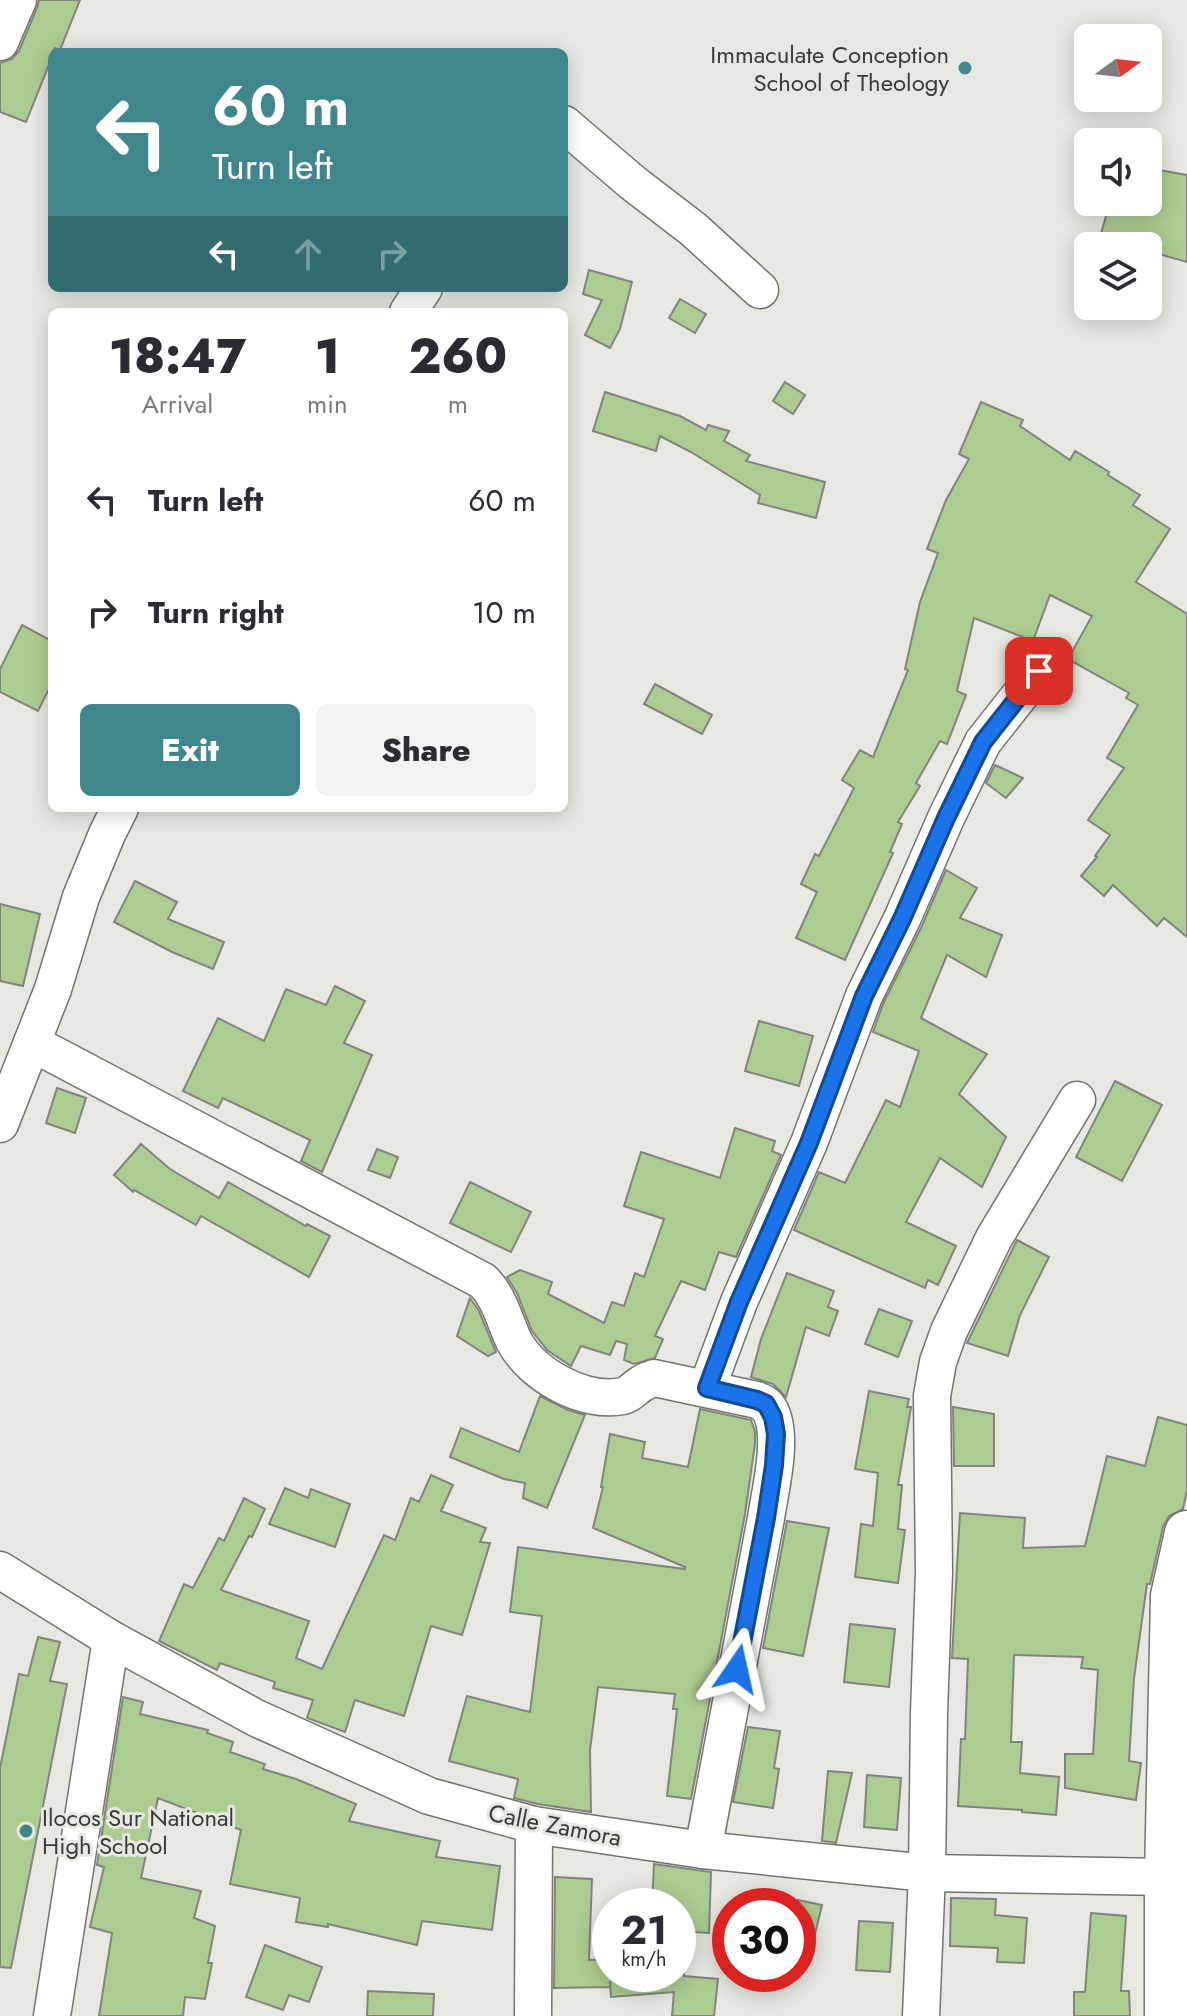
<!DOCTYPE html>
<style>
body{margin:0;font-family:Jost,sans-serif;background:#f2f2f3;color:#2b2b33;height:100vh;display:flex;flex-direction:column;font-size:30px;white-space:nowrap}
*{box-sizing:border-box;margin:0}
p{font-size:26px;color:#7c7c81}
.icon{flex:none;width:44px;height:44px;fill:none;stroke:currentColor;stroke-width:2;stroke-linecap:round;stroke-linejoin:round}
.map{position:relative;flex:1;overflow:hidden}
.side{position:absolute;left:48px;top:308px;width:520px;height:504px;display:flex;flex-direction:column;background:#fff;border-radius:12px;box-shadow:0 4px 20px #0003}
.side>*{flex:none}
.guide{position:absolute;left:48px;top:48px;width:520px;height:244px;border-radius:12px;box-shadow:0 4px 20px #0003;background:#3f878d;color:#fff;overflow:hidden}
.needle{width:52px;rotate:75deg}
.buttons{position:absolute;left:1074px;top:24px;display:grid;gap:16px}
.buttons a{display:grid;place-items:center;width:88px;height:88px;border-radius:12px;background:#fff;box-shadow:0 4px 20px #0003;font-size:40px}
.speed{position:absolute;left:592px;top:1888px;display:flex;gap:16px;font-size:40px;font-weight:700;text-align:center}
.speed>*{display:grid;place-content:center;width:104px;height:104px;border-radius:50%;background:#fff;box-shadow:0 4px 20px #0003;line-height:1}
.speed small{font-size:20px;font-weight:400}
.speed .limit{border:12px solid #d22;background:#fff;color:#111}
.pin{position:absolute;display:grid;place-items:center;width:68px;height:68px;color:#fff;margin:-34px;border-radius:16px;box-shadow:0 4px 12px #0006}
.me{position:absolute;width:88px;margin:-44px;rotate:11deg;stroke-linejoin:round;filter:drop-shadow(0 0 6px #0008)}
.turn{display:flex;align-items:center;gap:28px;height:168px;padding:0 32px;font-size:36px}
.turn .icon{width:104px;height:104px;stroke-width:2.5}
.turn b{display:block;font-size:56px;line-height:68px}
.lanes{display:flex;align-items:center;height:76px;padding:0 32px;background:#0003;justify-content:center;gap:40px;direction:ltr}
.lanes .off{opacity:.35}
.eta{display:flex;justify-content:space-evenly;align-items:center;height:136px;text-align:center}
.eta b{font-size:48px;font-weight:800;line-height:56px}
.button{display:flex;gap:16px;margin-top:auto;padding:16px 32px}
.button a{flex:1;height:92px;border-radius:12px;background:#3f878d;color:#fff;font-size:32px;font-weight:800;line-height:92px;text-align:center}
.button a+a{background:#f2f2f3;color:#2b2b33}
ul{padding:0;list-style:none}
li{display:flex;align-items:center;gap:24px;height:112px;padding:0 32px}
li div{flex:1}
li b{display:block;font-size:30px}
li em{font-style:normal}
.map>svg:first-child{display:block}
</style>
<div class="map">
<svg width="1187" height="2016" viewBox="0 0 1187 2016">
<rect width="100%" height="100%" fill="#e7e8e1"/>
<g fill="#adcc91" stroke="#81847f" stroke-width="2">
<path d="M39 0H80L60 50 55 48 52 52V57L26 122 0 112V63L12 59 19 51 37 8Z"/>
<path d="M1148 168 1187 175V262L1148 251V246H1131L1100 237 1110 202H1148Z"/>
<path d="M589 270 632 282 620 329 610 348 585 335 602 300 583 294Z"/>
<path d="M680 299 706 314 695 333 669 318Z"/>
<path d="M785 382 805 395 793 414 773 401Z"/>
<path d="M605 392 680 416 706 430 708 425 729 431 724 441 750 455 746 461 825 482 816 518 758 503 760 495 691 452 660 436 656 451 593 431Z"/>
<path d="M981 402 1023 420 1020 426 1070 460 1075 451 1109 472 1108 475 1140 495 1133 505 1170 529 1136 582 1187 614V937L1164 918 1157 926 1113 885 1104 896 1081 876 1097 857 1095 856 1110 835 1088 820 1124 768 1107 758 1138 705 1126 698 1129 693 1068 659 1092 616 1050 595 1033 641 974 618 957 691 966 695 947 744 940 741 916 783 920 786 898 822 902 824 890 852 893 853 845 960 796 938 817 892 801 884 815 854 819 856 854 788 842 780 860 750 873 757 908 670 905 669 920 602 938 553 927 549 946 500 969 459 959 454Z"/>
<path d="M22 625 52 641V683L38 711 0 692V669Z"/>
<path d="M655 684 712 715 702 734 644 704Z"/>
<path d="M995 765 1023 778 1006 798 986 783Z"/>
<path d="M946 870 977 888 960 918 1002 935 986 977 947 955 921 1018 987 1054 959 1094 1006 1137 982 1187 940 1158 906 1222 956 1246 938 1285 928 1280 925 1288 794 1230 819 1172 845 1183 886 1100 900 1107 919 1051 873 1032 883 1004 921 928Z"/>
<path d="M135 881 177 902 168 919 224 942 213 969 172 952 114 922Z"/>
<path d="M0 904 40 914 23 986 0 981Z"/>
<path d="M335 986 365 1001 344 1043 372 1055 322 1172 301 1161 310 1140 223 1098 218 1108 183 1091 218 1018 264 1041 286 989 326 1005Z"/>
<path d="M759 1021 813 1036 799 1086 745 1071Z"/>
<path d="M1115 1081 1162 1105 1122 1181 1076 1157Z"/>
<path d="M57 1088 86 1098 75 1133 46 1123Z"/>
<path d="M735 1128 775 1141 772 1151 781 1155 736 1257 719 1252 705 1290 681 1281 655 1336 663 1339 655 1358 634 1364 624 1360 627 1344 616 1341 610 1355 581 1346 571 1366 547 1350 532 1331 517 1293 507 1277 520 1270 552 1282 548 1294 604 1323 612 1302 624 1306 635 1273 644 1277 664 1219 624 1206 641 1152 720 1178Z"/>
<path d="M141 1144 170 1169 219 1198 228 1182 306 1226 307 1224 330 1236 309 1277 201 1216 196 1225 134 1190 133 1192 114 1175Z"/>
<path d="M377 1149 398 1157 390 1178 368 1170Z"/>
<path d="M470 1182 531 1212 511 1252 450 1223Z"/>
<path d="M1017 1240 1049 1257 1020 1315 1008 1356 967 1343Z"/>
<path d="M787 1273 834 1291 828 1307 838 1311 829 1336 806 1327 786 1397 773 1384 751 1377 761 1339Z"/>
<path d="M470 1298 479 1311 496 1352 488 1356 457 1336Z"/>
<path d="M879 1309 912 1321 898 1357 865 1344Z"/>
<path d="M869 1391 909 1399 907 1407H911L898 1485H902L898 1529 905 1530 898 1583 855 1577 861 1524 873 1526 878 1473 855 1469Z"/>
<path d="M540 1396 568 1410 585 1415 547 1508 523 1498 525 1483 504 1479 450 1457 461 1428 519 1452Z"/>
<path d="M953 1407 994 1414V1466H954Z"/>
<path d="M700 1409 751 1420 755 1432V1444L745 1514 691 1799 667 1796 677 1709H673L675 1694 598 1687 590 1750 591 1812 538 1804 514 1798 518 1779 449 1761 467 1696 530 1712 542 1616 510 1612 518 1547 685 1569V1567L593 1528 603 1487H601L610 1434 645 1442 642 1458 688 1467Z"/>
<path d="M1158 1417 1187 1425V1490L1183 1509 1169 1516 1163 1527 1150 1584H1147L1134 1678 1129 1761 1141 1763 1136 1800 1065 1788V1754H1093L1098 1670 1081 1668 1083 1657 1014 1655 1011 1742H1022L1020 1773 1059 1777 1056 1815 1022 1812V1810L958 1806 961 1739H965L968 1659 952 1658 960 1513 1025 1518 1023 1548 1085 1546 1107 1456 1145 1466Z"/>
<path d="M431 1475 453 1485 441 1511 486 1528 480 1542 490 1543 462 1635 431 1626 404 1716 355 1700 345 1732 307 1718 313 1700 273 1688 275 1682 220 1663 217 1670 159 1641 184 1584 193 1588 219 1538 224 1541 244 1498 265 1509 252 1537 249 1536 221 1590 309 1621 296 1658 322 1669 384 1535 395 1540 411 1498 419 1502Z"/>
<path d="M285 1488 308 1498 311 1489 350 1504 335 1547 269 1524Z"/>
<path d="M787 1521 829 1528 803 1656 763 1648Z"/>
<path d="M850 1624 895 1629 889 1687 844 1682Z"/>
<path d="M38 1637 60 1642 50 1681 67 1684 11 1968 0 1967V1768L19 1674 28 1676Z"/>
<path d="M123 1697 143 1702 140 1714 208 1730 207 1733 233 1742 230 1752 265 1764 263 1769 296 1779 356 1804 349 1821 440 1841 436 1857 500 1866 492 1930 422 1921 417 1945 328 1924V1927L296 1922 300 1898 230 1884 241 1830 158 1798 141 1878 201 1891 194 1918 215 1926 208 1963H212L205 1999 185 1997 183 2016H99L112 1933 90 1927 104 1867 97 1865Z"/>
<path d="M748 1727 780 1731 774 1768 779 1769 773 1808 733 1802Z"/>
<path d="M828 1771 852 1773 836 1843 822 1841Z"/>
<path d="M867 1775 901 1778 897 1830 864 1827Z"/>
<path d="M654 1864 711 1872 709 1933 678 1931V1906H652Z"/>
<path d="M555 1877 592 1879 589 1960 610 1959V1974H684V1976L718 1979 714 2016H672L674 1992 611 1997 610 1981V1987L554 1988Z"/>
<path d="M951 1898 996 1899 995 1915 1027 1918 1024 1963 997 1962 998 1948 950 1946Z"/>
<path d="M798 1900 822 1905 807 1967 798 1966Z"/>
<path d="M1091 1913 1126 1916 1121 1991H1129L1130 2016H1074V1992H1085Z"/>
<path d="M859 1921 893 1923 890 1972 856 1970Z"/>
<path d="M265 1945 322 1967 309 2002 289 1995 283 2010 246 1997Z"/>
<path d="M368 1991 434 1994 433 2016H367Z"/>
</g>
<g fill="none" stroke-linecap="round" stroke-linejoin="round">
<defs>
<g id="minor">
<path d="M0 42 18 0"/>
<path d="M564 124 633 183 693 229 760 290"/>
<path d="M408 312 424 288"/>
<path d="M32 1043 483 1281C500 1298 504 1320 514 1341 532 1375 584 1404 623 1396 631 1394 635 1387 643 1383 646 1380 651 1380 654 1378L757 1400C761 1402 764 1403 767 1406 786 1429 770 1491 766 1518L703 1850"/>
<path d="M0 1124 53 989 81 897 107 834 120 808"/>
<path d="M707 1388 739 1302 809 1143 864 996 902 919 946 818 983 742 1039 671"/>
<path d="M0 1570 111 1639 256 1718 429 1796 534 1825 703 1850 927 1873 1167 1877"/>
<path d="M52 2016 111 1639"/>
<path d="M533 2016 534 1825"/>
<path d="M921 2016 927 1873 929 1713 934 1572 932 1396 938 1362 949 1331 994 1238 1077 1100"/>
</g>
<path id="major" d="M1167 2016V1877L1173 1596 1187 1533"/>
</defs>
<use href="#minor" stroke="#73746e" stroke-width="39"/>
<use href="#major" stroke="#73746e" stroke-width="47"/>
<use href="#minor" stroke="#fff" stroke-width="36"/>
<use href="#major" stroke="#fff" stroke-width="44"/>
</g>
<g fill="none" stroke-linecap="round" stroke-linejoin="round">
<defs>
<path id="route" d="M737 1669 766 1518 774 1465 776 1434 773 1417 766 1404 757 1400 707 1388 739 1302 809 1143 864 996 902 919 946 818 983 742 1039 671"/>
</defs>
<use href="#route" stroke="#114b97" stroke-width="20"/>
<use href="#route" stroke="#1a73e8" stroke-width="14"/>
</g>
<g fill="#3f878d" stroke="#e7e8e1" stroke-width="3">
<circle cx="965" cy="68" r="8"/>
<circle cx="26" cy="1831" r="8"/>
</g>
<g text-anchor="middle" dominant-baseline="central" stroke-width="6" stroke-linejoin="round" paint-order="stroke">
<g font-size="24" fill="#3a3b38" stroke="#e7e8e1" text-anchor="end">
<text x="949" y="54">Immaculate Conception<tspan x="949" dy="28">School of Theology</tspan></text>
<text x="42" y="1817" text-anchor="start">Ilocos Sur National<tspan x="42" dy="28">High School</tspan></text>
</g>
<g font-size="24" fill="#3a3b38" stroke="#e7e8e1">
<text transform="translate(555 1825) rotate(11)">Calle Zamora</text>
</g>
</g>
</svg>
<div class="buttons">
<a><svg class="needle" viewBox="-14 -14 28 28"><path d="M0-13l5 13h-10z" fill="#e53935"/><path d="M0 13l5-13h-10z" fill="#7c7c81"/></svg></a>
<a><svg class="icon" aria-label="sound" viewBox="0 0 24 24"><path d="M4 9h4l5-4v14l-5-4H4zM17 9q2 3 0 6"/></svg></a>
<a><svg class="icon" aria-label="layers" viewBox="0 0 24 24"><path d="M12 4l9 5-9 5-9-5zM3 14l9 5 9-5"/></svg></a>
</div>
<div class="speed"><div>21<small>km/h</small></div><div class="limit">30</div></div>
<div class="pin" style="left:1039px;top:671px;background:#d93025"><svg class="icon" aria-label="arrive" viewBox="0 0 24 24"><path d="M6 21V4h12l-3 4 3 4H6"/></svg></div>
<svg class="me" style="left:737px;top:1669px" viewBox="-20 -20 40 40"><path d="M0-17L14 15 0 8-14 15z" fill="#1a73e8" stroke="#fff" stroke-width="4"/></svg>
<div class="guide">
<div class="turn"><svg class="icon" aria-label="left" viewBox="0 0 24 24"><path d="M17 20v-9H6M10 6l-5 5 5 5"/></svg><div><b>60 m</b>Turn left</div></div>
<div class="lanes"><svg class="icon" aria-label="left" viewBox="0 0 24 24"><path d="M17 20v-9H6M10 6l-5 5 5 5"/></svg><svg class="icon off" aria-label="ahead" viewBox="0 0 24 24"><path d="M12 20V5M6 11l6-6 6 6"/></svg><svg class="icon off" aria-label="right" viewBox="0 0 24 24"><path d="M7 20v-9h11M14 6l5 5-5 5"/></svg></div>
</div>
<section class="side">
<div class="eta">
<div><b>18:47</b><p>Arrival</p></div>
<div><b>1</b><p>min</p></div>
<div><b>260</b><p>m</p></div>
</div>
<ul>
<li><svg class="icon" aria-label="left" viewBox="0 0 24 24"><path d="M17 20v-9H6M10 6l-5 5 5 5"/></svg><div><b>Turn left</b></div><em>60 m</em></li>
<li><svg class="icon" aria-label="right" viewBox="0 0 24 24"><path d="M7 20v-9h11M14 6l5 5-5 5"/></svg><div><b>Turn right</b></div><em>10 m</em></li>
</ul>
<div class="button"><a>Exit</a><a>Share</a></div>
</section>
</div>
